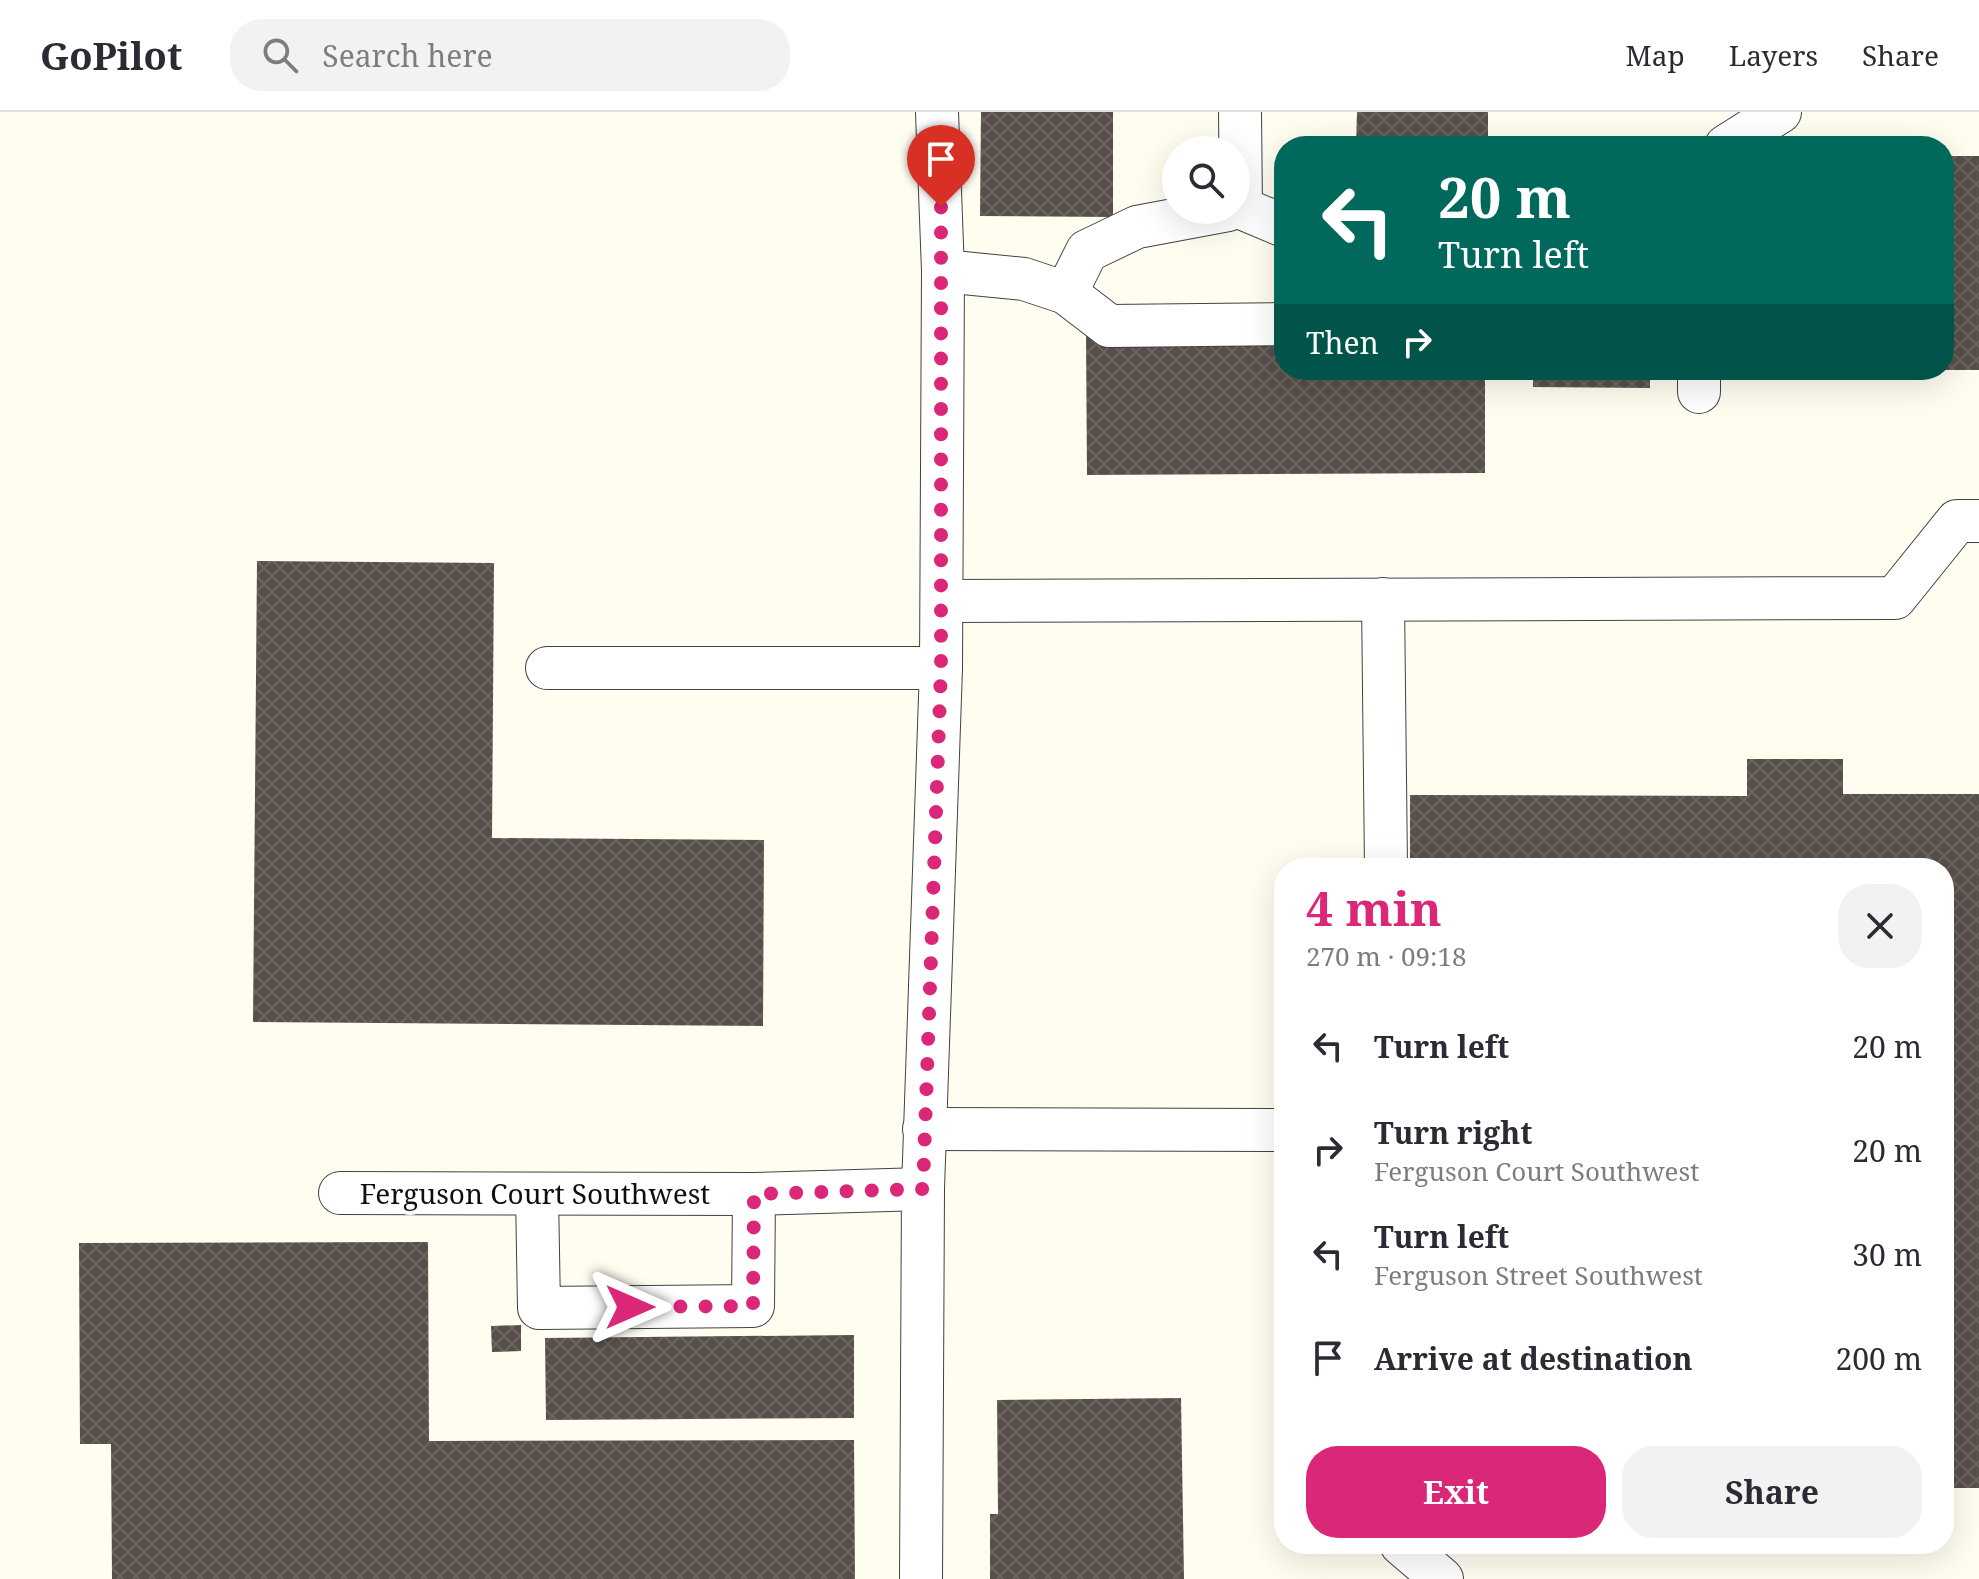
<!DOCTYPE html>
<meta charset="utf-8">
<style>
body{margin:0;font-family:"Noto Serif",serif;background:#f2f2f3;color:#2b2b33;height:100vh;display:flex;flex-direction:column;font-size:30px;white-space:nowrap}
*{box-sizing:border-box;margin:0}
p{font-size:26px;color:#7c7c81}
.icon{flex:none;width:44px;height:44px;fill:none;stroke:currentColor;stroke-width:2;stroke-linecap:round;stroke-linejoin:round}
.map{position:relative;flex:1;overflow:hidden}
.side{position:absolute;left:1274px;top:746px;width:680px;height:696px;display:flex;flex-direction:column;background:#fff;border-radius:32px;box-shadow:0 8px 32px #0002}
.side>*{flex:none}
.banner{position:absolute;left:1274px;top:24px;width:680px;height:244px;border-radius:32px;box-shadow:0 8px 32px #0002;background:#00695c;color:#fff;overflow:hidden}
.tools{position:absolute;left:1162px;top:24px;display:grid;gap:16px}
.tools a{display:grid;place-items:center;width:88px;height:88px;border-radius:50%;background:#fff;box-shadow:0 8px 32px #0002;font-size:40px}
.pin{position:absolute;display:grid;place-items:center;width:68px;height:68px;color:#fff;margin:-82px -34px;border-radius:50% 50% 50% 0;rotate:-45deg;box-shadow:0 0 8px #0007}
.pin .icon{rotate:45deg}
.me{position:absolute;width:88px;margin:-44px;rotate:90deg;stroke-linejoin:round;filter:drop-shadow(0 0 6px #0008)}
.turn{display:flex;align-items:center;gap:28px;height:168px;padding:0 32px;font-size:36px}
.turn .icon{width:104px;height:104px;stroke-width:2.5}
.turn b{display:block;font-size:56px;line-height:68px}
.then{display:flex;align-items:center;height:76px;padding:0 32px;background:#0003;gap:16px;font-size:30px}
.round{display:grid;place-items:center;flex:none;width:84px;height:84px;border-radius:32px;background:#f2f2f3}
.head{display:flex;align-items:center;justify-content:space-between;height:136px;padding:0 32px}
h1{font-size:48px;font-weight:700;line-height:60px;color:#db2777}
.cta{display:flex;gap:16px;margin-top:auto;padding:16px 32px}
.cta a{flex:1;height:92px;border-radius:32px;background:#db2777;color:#fff;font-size:32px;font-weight:700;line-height:92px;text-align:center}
.cta a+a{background:#f2f2f3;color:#2b2b33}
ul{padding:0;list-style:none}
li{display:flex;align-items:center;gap:24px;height:104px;padding:0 32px}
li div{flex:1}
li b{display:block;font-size:30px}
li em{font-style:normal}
header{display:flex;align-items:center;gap:48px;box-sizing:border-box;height:112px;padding:0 40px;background:#fff;border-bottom:2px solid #e1e1e2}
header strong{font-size:38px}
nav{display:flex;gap:44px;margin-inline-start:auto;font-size:28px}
.search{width:560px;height:72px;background:#f2f2f3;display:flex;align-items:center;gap:20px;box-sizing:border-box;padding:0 28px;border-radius:32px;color:#7c7c81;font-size:30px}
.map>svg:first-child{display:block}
</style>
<header>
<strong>GoPilot</strong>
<div class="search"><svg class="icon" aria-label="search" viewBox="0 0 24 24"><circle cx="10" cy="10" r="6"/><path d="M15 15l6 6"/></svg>Search here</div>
<nav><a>Map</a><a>Layers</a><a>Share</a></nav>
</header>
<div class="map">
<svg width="1979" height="1467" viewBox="0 0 1979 1467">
<defs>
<pattern id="building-cross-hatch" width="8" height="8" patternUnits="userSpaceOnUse" patternTransform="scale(2)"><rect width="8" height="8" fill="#584f4a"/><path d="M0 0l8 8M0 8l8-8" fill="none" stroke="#6b6460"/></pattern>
</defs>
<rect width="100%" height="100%" fill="#fffcf0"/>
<g fill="url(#building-cross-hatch)">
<path d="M981 0H1113V105L980 104Z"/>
<path d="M1357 0H1488V34H1356Z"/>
<rect x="1944" y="44" width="35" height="214"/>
<path d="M1284 223V258H1485V361L1087 363 1086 224Z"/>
<path d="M1533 258H1650V276L1533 275Z"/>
<path d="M257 449 494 451 492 726 764 728 763 914 253 910Z"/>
<path d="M1747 647H1843V682H1979V1376H1944V756H1410V683L1747 684Z"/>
<path d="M1279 815H1284V891H1278Z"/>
<path d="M1280 927H1284V967L1280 968Z"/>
<path d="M428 1130 429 1329 854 1328 855 1467H112L111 1332H80L79 1131Z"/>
<path d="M521 1213V1239L492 1240 491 1214Z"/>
<path d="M854 1223V1306L546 1308 545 1226Z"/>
<path d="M1181 1286 1184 1467H990V1402H998L997 1288Z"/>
</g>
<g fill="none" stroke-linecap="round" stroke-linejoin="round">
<defs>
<g id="minor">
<path d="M1240 0 1241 96 1284 114"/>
<path d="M1726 34 1780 0"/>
<path d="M943 159 1024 167 1066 181 1109 214 1284 212"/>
<path d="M1066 181 1087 139 1137 115 1228 98"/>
<path d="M1699 280V258"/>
<path d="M1383 487 1386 756"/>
<path d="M942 489 1895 486 1957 409H1979"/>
<path d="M547 556H941"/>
<path d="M924 1017 1284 1018"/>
<path d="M340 1081 754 1082 923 1077"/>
<path d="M537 1082 539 1196 753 1194 754 1082"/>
<path d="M1401 1432 1442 1467"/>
<path d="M921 1467 923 1077 941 556 943 159 937 0"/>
</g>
</defs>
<use href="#minor" stroke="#424242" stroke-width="44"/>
<use href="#minor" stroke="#fff" stroke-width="42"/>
</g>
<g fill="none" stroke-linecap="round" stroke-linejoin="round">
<path stroke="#db2777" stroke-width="14" stroke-dasharray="0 25.2" d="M630 1195 753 1194 754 1082 923 1077 941 556V95"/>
</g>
<g text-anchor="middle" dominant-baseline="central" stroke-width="8" stroke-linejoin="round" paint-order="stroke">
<g font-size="28" fill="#0f0f0f" stroke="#fff">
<text x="535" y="1081">Ferguson Court Southwest</text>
</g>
</g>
</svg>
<div class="tools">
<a><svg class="icon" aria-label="search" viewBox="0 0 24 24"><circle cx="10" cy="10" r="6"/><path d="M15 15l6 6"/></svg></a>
</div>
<div class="pin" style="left:941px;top:95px;background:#d93025"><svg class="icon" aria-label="arrive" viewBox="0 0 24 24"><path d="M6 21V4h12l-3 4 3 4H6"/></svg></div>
<svg class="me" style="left:630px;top:1195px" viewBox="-20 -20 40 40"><path d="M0-17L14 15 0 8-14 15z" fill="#db2777" stroke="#fff" stroke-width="4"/></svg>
<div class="banner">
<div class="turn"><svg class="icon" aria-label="left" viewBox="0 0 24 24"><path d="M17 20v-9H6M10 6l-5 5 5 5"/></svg><div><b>20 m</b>Turn left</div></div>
<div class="then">Then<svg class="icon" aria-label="right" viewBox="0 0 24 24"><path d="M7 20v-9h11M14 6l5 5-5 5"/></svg></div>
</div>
<section class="side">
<div class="head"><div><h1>4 min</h1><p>270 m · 09:18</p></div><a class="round"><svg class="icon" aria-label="close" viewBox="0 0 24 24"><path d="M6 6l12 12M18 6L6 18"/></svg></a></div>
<ul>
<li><svg class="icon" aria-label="left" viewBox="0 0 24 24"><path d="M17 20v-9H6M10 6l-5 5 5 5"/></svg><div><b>Turn left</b></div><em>20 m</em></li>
<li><svg class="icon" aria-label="right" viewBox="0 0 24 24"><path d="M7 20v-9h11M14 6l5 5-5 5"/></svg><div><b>Turn right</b><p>Ferguson Court Southwest</p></div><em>20 m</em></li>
<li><svg class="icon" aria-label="left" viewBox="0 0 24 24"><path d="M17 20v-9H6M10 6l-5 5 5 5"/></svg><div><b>Turn left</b><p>Ferguson Street Southwest</p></div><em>30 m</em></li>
<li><svg class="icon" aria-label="arrive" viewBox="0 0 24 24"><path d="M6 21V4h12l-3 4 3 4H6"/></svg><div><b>Arrive at destination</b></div><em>200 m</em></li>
</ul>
<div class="cta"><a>Exit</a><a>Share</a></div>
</section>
</div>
